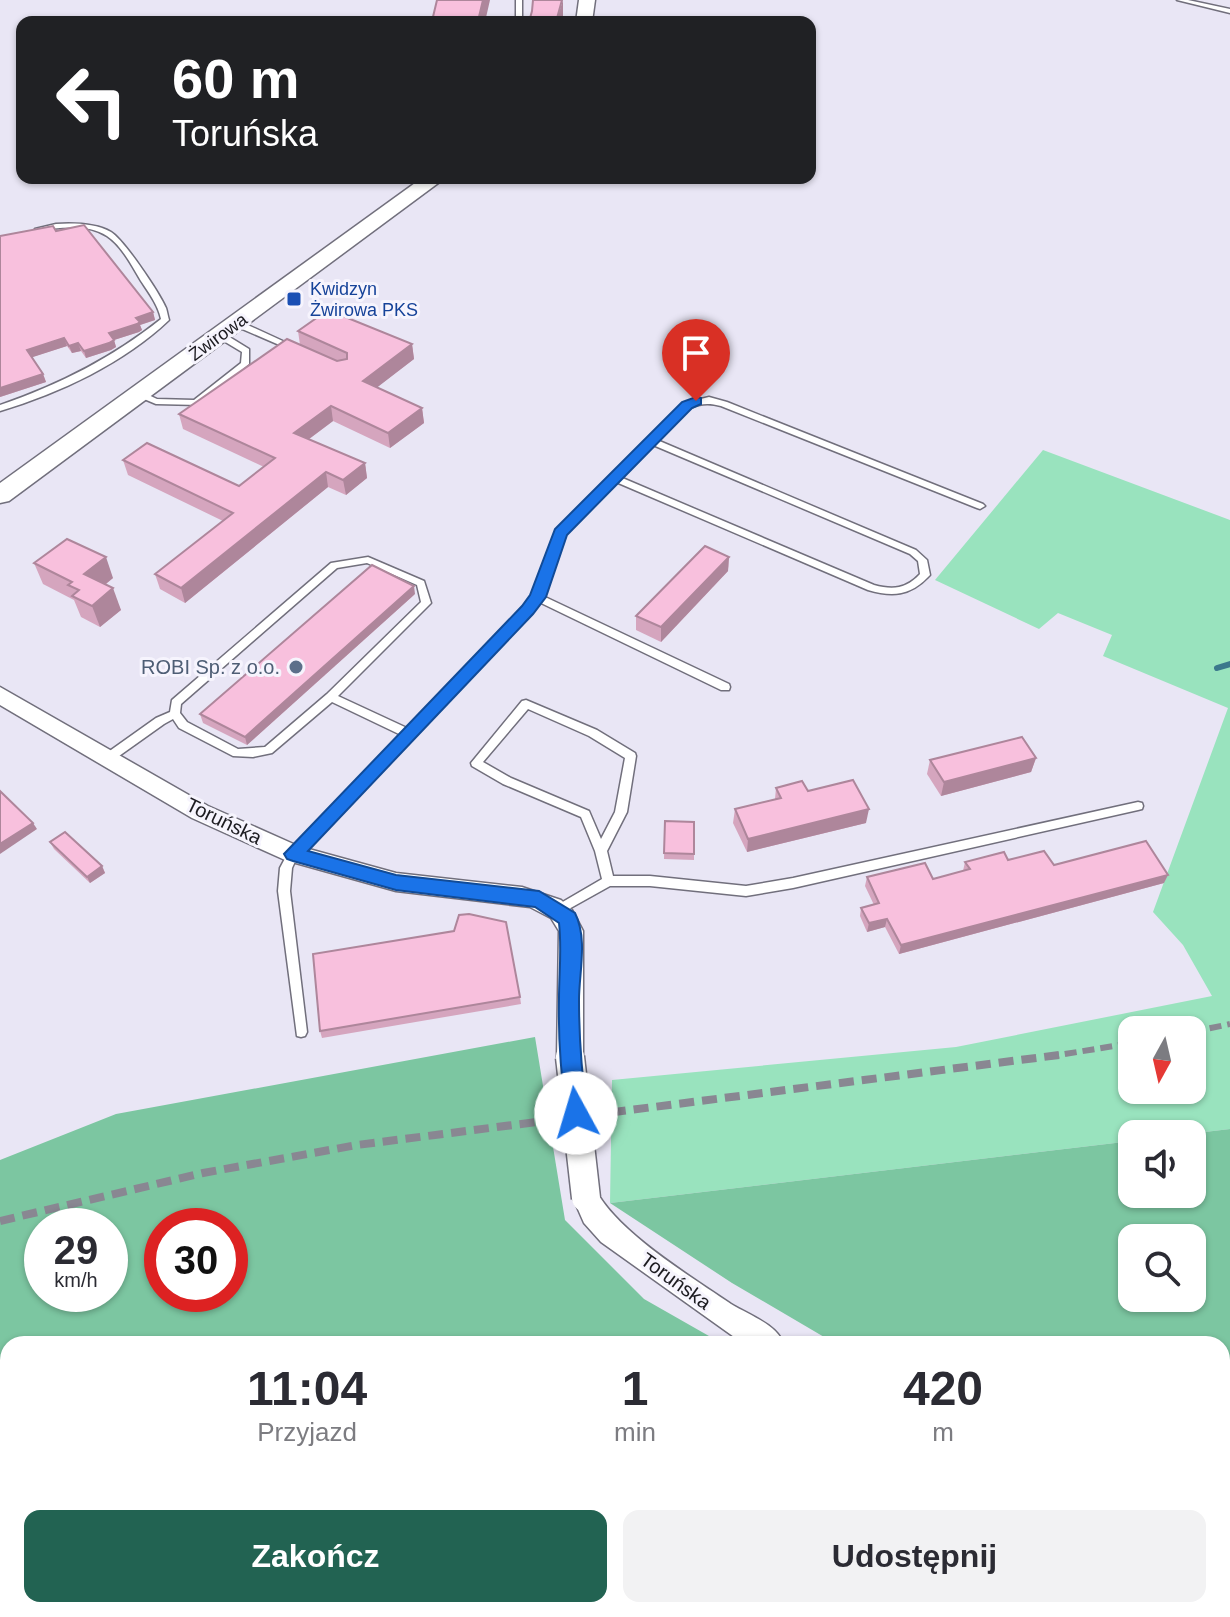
<!DOCTYPE html>
<html lang="pl">
<meta charset="utf-8">
<style>
body{margin:0;font-family:Helvetica,sans-serif;background:#f2f2f3;color:#2b2b33;height:100vh;display:flex;flex-direction:column;font-size:30px;white-space:nowrap}
*{box-sizing:border-box;margin:0}
p{font-size:26px;color:#7c7c81}
.icon{flex:none;width:44px;height:44px;fill:none;stroke:currentColor;stroke-width:2;stroke-linecap:round;stroke-linejoin:round}
.map{position:relative;flex:1;overflow:hidden}
.drawer{position:absolute;left:0px;top:1336px;width:1230px;height:282px;display:flex;flex-direction:column;background:#fff;border-radius:24px 24px 0 0;box-shadow:0 2px 6px #0004}
.drawer>*{flex:none}
.top-card{position:absolute;left:16px;top:16px;width:800px;height:168px;border-radius:16px;box-shadow:0 2px 6px #0004;background:#202124;color:#fff;overflow:hidden}
.needle{width:52px;rotate:188deg}
.buttons{position:absolute;left:1118px;top:1016px;display:grid;gap:16px}
.buttons a{display:grid;place-items:center;width:88px;height:88px;border-radius:16px;background:#fff;box-shadow:0 2px 6px #0004;font-size:40px}
.speed{position:absolute;left:24px;top:1208px;display:flex;gap:16px;font-size:40px;font-weight:700;text-align:center}
.speed>*{display:grid;place-content:center;width:104px;height:104px;border-radius:50%;background:#fff;box-shadow:0 2px 6px #0004;line-height:1}
.speed small{font-size:20px;font-weight:400}
.speed .limit{border:12px solid #d22;background:#fff;color:#111}
.pin{position:absolute;display:grid;place-items:center;width:68px;height:68px;color:#fff;margin:-82px -34px;border-radius:50% 50% 50% 0;rotate:-45deg;box-shadow:0 0 8px #0007}
.pin .icon{rotate:45deg}
.me{position:absolute;width:88px;margin:-44px;rotate:354deg;stroke-linejoin:round;filter:drop-shadow(0 0 6px #0008)}
.turn{display:flex;align-items:center;gap:28px;height:168px;padding:0 24px;font-size:36px}
.turn .icon{width:104px;height:104px;stroke-width:2.5}
.turn b{display:block;font-size:56px;line-height:68px}
.eta{display:flex;justify-content:space-evenly;align-items:center;height:136px;text-align:center}
.eta b{font-size:48px;font-weight:600;line-height:56px}
.cta{display:flex;gap:16px;margin-top:auto;padding:16px 24px}
.cta a{flex:1;height:92px;border-radius:16px;background:#226352;color:#fff;font-size:32px;font-weight:600;line-height:92px;text-align:center}
.cta a+a{background:#f2f2f3;color:#2b2b33}
.map>svg:first-child{display:block}
</style>
<div class="map">
<svg width="1230" height="1617" viewBox="0 0 1230 1617">
<rect width="100%" height="100%" fill="#e9e6f5"/>
<path fill="#99e3be" fill-rule="evenodd" d="M1043 450 1230 520V1129L1188 1134H1132V1141L610 1203 612 1080 956 1047 1212 996 1183 945 1153 912 1228 708 1103 656 1112 635 1058 613 1039 629 935 580ZM1132 1030H1192V1090H1132Z"/>
<g fill="#7cc6a1" fill-rule="evenodd">
<path d="M535 1037 565 1220 644 1299 723 1344H8V1492L0 1493V1160L116 1114ZM42 1226H110V1294H42ZM162 1226H230V1294H162Z"/>
<path d="M1230 1129V1483H1222V1344H836L732 1283 610 1203 1132 1141V1194H1192V1134H1188ZM1132 1238H1192V1298H1132Z"/>
</g>
<g fill="none" stroke-linecap="round" stroke-linejoin="round">
<path stroke="#3b788c" stroke-width="6" d="M1217 668 1230 664"/>
<defs>
<g id="lane">
<rect x="516" y="0" width="6" height="22"/>
<path d="M1177 0H1188L1230 9V13Z"/>
<path d="M56 224C73 223 95 223 111 232 124 240 159 292 166 308 167 311 168 317 169 320 124 363 60 393 0 411V405C59 385 112 358 161 319 158 305 149 293 141 281 132 266 122 246 107 236 89 224 59 227 39 231L35 229Z"/>
<path d="M233 321H239L298 348 297 350H291L233 325Z"/>
<path d="M217 333H223L249 349V364L199 405 156 404 137 396V392L140 391 157 399 194 400 241 363 242 352 217 337Z"/>
<path d="M709 397 727 402 983 504 985 506 980 509 977 508 721 406C689 397 678 419 657 440L916 550 927 560 930 575 928 577C910 596 892 597 868 590L616 482 564 534 543 596 729 684 730 687 729 690H721L539 602 297 857 292 868 290 891 307 1032 305 1036 301 1037 297 1036 278 891 280 868 289 851 401 735 332 702 272 753 253 757 233 756 179 728 173 719 164 724 112 761H104L103 758 104 755 156 718 170 712 172 700 331 563 368 557 424 581 431 603 338 696 407 728 534 596 557 531 684 403ZM653 445 910 554 918 561 920 574C906 589 893 590 874 585L620 477ZM367 563 417 585 421 602 327 694 265 747 238 749 187 722 180 713 181 704 337 568Z"/>
<path d="M526 700 597 730 635 753 636 756 627 812 607 851 613 876H650L746 886 793 878 1138 802 1142 803 1143 806 1142 809 1138 810 793 888 746 896 650 886H610L558 915 554 913 552 910 554 907 602 879 595 851 581 817 503 784 472 766 471 763 522 701ZM528 709 589 736 625 758 615 812 601 839 589 811 511 778 483 762Z"/>
</g>
<g id="street">
<path d="M0 687 208 806 298 846 396 873 522 887 561 900 572 910 583 931V1057L579 1065 570 1068 561 1065 557 1057 559 931 551 918 530 907 396 891 285 860 192 818 0 705Z"/>
<path d="M586 1185 595 1189C617 1232 690 1276 731 1304 749 1315 776 1324 784 1344H744L601 1242 584 1223 573 1198 577 1189Z"/>
<rect x="910" y="1610" width="32" height="7"/>
</g>
<g id="secondary">
<path d="M579 0H595L592 22H576Z"/>
<path d="M422 178H445L9 501 0 503V483Z"/>
</g>
</defs>
<use href="#lane" stroke="#716f7c" stroke-width="3"/>
<use href="#street" stroke="#716f7c" stroke-width="3"/>
<use href="#secondary" stroke="#716f7c" stroke-width="3"/>
<use href="#lane" fill="#fff" fill-rule="evenodd"/>
<use href="#street" fill="#fff" fill-rule="evenodd"/>
<use href="#secondary" fill="#fff" fill-rule="evenodd"/>
<g stroke="#898792" stroke-width="6" stroke-dasharray="12 6" stroke-linecap="butt">
<path d="M1192 1032 1230 1024"/>
<path d="M1047 1057 1132 1043"/>
</g>
<g stroke="#898792" stroke-width="8" stroke-dasharray="15 8" stroke-linecap="butt">
<path d="M0 1221 203 1173 357 1145 1059 1055"/>
<path d="M0 1530 8 1529"/>
<path d="M1222 1562H1230"/>
</g>
<defs>
<path id="street-bridge" d="M570 1057 586 1198"/>
</defs>
<use href="#street-bridge" stroke="#716f7c" stroke-width="31" stroke-linecap="butt"/>
<use href="#street-bridge" stroke="#fff" stroke-width="28"/>
</g>
<g fill="#d5a5be">
<path d="M56 231 153 312 155 320 140 325 142 330 139 332 114 340 116 347 111 350 86 358 81 351 72 353 67 346 32 357 43 374 46 382 0 397Z"/>
<path d="M298 331 412 344 414 359 377 387 422 408 424 423 390 448 333 421 309 439 365 463 367 478 346 495 328 487 185 603 160 589 155 574 223 521 128 475 123 460 239 486 264 467 183 429 179 414 300 345Z"/>
<path d="M729 557 728 571 661 642 636 630V616Z"/>
<path d="M34 563 113 578 106 584 121 610 100 627 81 617 74 600 43 584Z"/>
<path d="M415 594 247 745 203 723 200 714Z"/>
<path d="M1036 758 1031 772 941 796 927 774 930 760Z"/>
<path d="M776 788 808 791 866 823 747 852 733 823 735 809 775 799Z"/>
<path d="M665 821 694 854V860L664 859Z"/>
<path d="M50 842 102 866 105 873 90 883 54 849Z"/>
<path d="M1008 860 1054 865 1164 883 899 954 885 927 867 932 860 916 861 908 874 905 865 886 867 877 933 879 963 871 965 862Z"/>
<path d="M520 997 521 1004 322 1038 320 1031Z"/>
</g>
<g fill="#ae869b">
<path d="M483 0H490L485 22H478Z"/>
<path d="M563 0V17L561 22H556Z"/>
<path d="M153 312 155 320 140 325 142 330 139 332 114 340 116 347 111 350 86 358 84 351 109 333 136 318Z"/>
<path d="M64 338 67 346 30 358 27 350Z"/>
<path d="M78 343 81 351 72 353 69 346Z"/>
<path d="M412 344 414 359 366 396 363 381Z"/>
<path d="M43 374 46 382 0 397V388Z"/>
<path d="M331 406 333 421 297 448 294 433Z"/>
<path d="M422 408 424 423 390 448 388 433Z"/>
<path d="M365 463 367 478 346 495 343 480Z"/>
<path d="M326 472 328 487 185 603 181 588Z"/>
<path d="M106 557 113 578 92 595 84 574Z"/>
<path d="M729 557 728 571 661 642V627Z"/>
<path d="M414 586 415 594 247 745 245 737Z"/>
<path d="M113 588 121 610 100 627 92 606Z"/>
<path d="M1036 758 1031 772 941 796 944 782Z"/>
<path d="M869 809 866 823 747 852 748 839Z"/>
<path d="M33 823 37 829 0 854V844Z"/>
<path d="M102 866 105 873 90 883 87 877Z"/>
<path d="M1168 875 1164 883 899 954 901 945Z"/>
<path d="M887 919 885 927 867 932 869 923Z"/>
</g>
<g fill="#f8c0dd" stroke="#ae869b" stroke-width="2">
<path d="M437 0H483L478 21H432Z"/>
<path d="M533 0H562L556 22H529L532 11Z"/>
<path d="M84 225 153 312 136 318 140 322 137 324 109 333 114 340 109 343 84 351 78 343 69 346 64 338 27 350 43 374 0 388V236L53 226 56 231Z"/>
<path d="M328 310 412 344 363 381 422 408 388 433 331 406 294 433 365 463 343 480 326 472 181 588 155 574 233 513 123 460 147 443 239 486 275 458 179 414 287 339 337 361 347 359V353L298 331Z"/>
<path d="M67 539 106 557 84 574 113 588 92 606 72 596 79 590 68 585 72 582 34 563Z"/>
<path d="M705 546 729 557 661 627 636 616Z"/>
<path d="M372 565 414 586 245 737 200 714Z"/>
<path d="M1022 737 1036 758 944 782 930 760Z"/>
<path d="M853 780 869 809 748 839 735 809 781 798 776 788 802 781 808 791Z"/>
<path d="M0 791 33 823 0 844Z"/>
<path d="M665 821 694 822V854L664 853Z"/>
<path d="M65 832 102 866 87 877 50 842Z"/>
<path d="M1146 841 1168 875 901 945 887 919 869 923 861 908 879 903 867 877 925 863 933 879 970 869 965 862 1004 852 1008 860 1044 851 1054 865Z"/>
<path d="M469 914 506 922 520 997 320 1031 313 954 454 931 459 915Z"/>
</g>
<path fill="#1a73e8" stroke="#114b97" stroke-width="2" d="M696 397 701 398V404L692 408 567 535 546 597 533 614 308 851 396 875 539 891 575 913C588 939 579 973 579 1000 579 1039 582 1076 587 1113L584 1120 576 1123 569 1120 566 1113C561 1075 558 1038 559 999 559 973 562 949 559 923L535 907 396 890 293 861 287 859 284 854 522 606 530 595 555 529 682 402Z"/>
<rect fill="#1a4fb4" stroke="#f6f4fd" stroke-width="3" x="286" y="291" width="16" height="16" rx="4"/>
<circle fill="#5c6f8a" stroke="#f6f4fd" stroke-width="3" cx="296" cy="667" r="8"/>
<g text-anchor="middle" dominant-baseline="central" stroke-width="6" stroke-linejoin="round" paint-order="stroke">
<g font-size="18" fill="#164399" stroke="#f6f4fd" text-anchor="start">
<text x="310" y="289">Kwidzyn<tspan x="310" dy="21">Żwirowa PKS</tspan></text>
</g>
<g font-size="18" fill="#1c1b20" stroke="#f6f4fd">
<text transform="translate(218 337) rotate(-36)">Żwirowa</text>
</g>
<g font-size="20" fill="#4e5e75" stroke="#f6f4fd" text-anchor="end">
<text x="280" y="667">ROBI Sp. z o.o.</text>
</g>
<g font-size="20" fill="#1c1b20" stroke="#f6f4fd">
<text transform="translate(224 821) rotate(26)">Toruńska</text>
<text transform="translate(676 1281) rotate(36)">Toruńska</text>
</g>
</g>
</svg>
<div class="buttons">
<a><svg class="needle" viewBox="-14 -14 28 28"><path d="M0-13l5 13h-10z" fill="#e53935"/><path d="M0 13l5-13h-10z" fill="#7c7c81"/></svg></a>
<a><svg class="icon" aria-label="sound" viewBox="0 0 24 24"><path d="M4 9h4l5-4v14l-5-4H4zM17 9q2 3 0 6"/></svg></a>
<a><svg class="icon" aria-label="search" viewBox="0 0 24 24"><circle cx="10" cy="10" r="6"/><path d="M15 15l6 6"/></svg></a>
</div>
<div class="speed"><div>29<small>km/h</small></div><div class="limit">30</div></div>
<div class="pin" style="left:696px;top:401px;background:#d93025"><svg class="icon" aria-label="arrive" viewBox="0 0 24 24"><path d="M6 21V4h12l-3 4 3 4H6"/></svg></div>
<svg class="me" style="left:576px;top:1113px" viewBox="-20 -20 40 40"><circle r="19" fill="#fff"/><path d="M0-13L10 11 0 6-10 11z" fill="#1a73e8"/></svg>
<div class="top-card">
<div class="turn"><svg class="icon" aria-label="left" viewBox="0 0 24 24"><path d="M17 20v-9H6M10 6l-5 5 5 5"/></svg><div><b>60 m</b>Toruńska</div></div>
</div>
<section class="drawer">
<div class="eta">
<div><b>11:04</b><p>Przyjazd</p></div>
<div><b>1</b><p>min</p></div>
<div><b>420</b><p>m</p></div>
</div>
<div class="cta"><a>Zakończ</a><a>Udostępnij</a></div>
</section>
</div>
